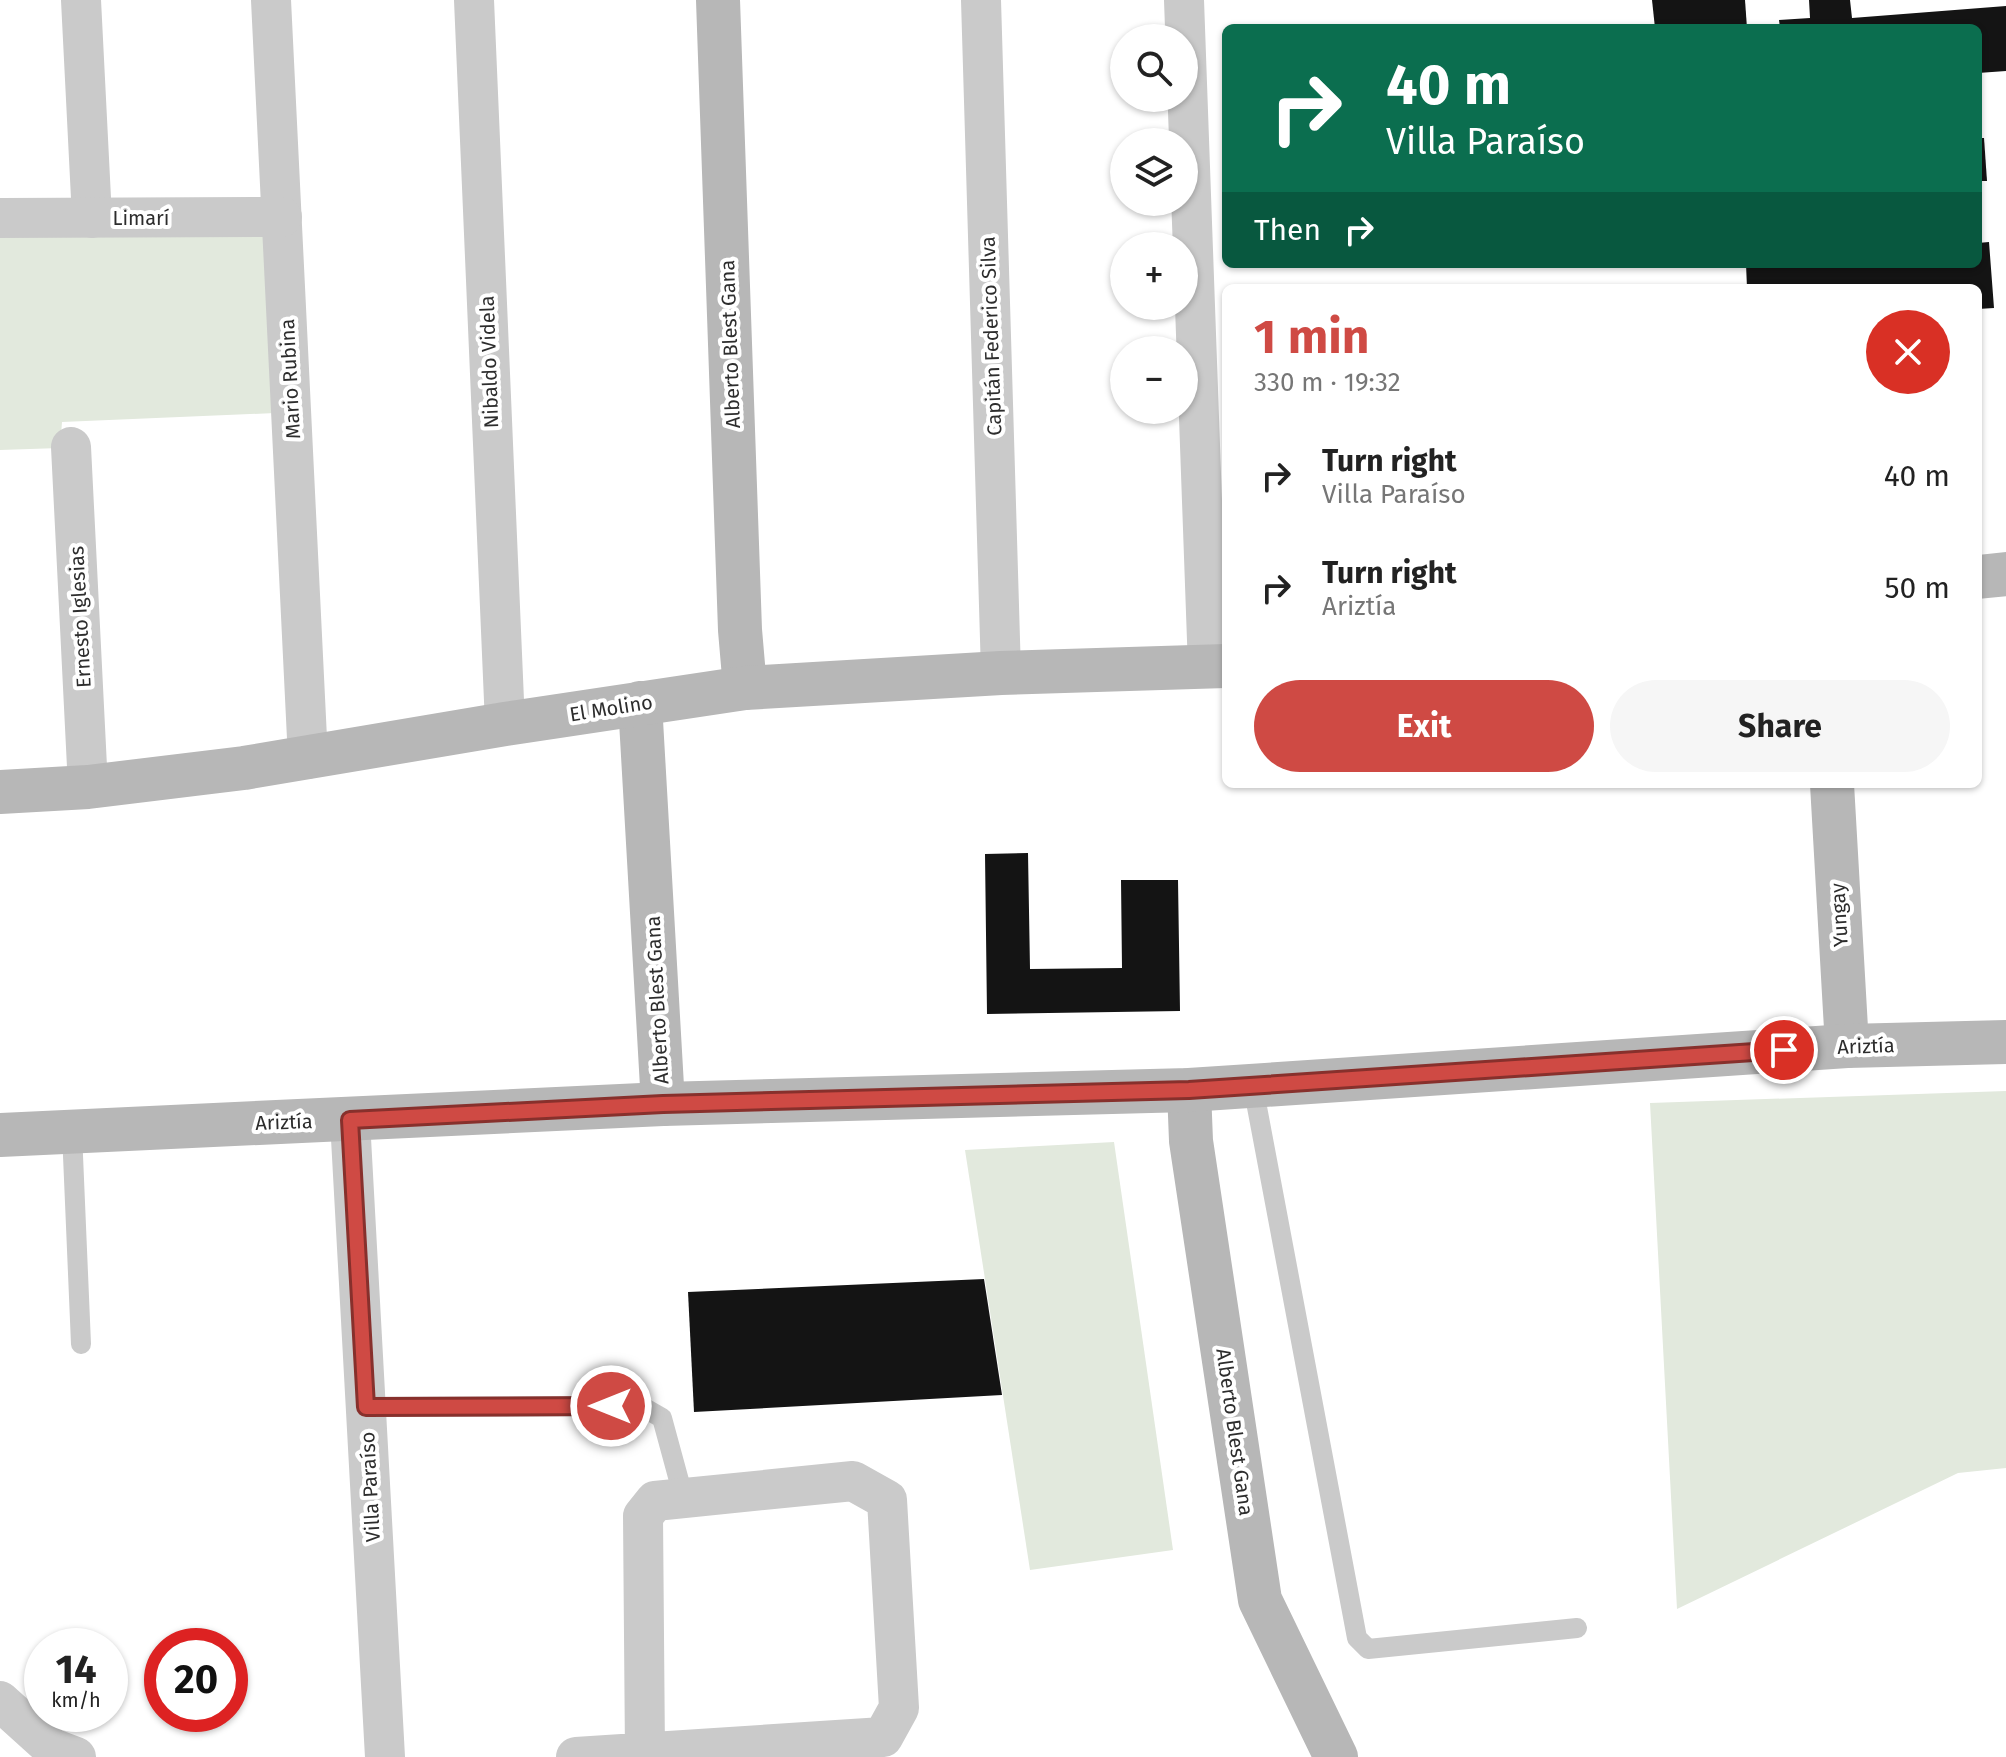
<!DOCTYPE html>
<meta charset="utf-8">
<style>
body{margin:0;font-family:"Fira Sans",sans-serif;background:#f6f6f6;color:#222;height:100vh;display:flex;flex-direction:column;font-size:30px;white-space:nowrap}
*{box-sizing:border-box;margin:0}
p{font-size:26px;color:#767676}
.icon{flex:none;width:44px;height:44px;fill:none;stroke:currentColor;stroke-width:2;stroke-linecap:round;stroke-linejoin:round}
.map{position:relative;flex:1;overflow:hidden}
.sheet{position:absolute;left:1222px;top:284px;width:760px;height:504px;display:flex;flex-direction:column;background:#fff;border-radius:12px;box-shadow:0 2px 6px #0004}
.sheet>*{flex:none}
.guide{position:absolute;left:1222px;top:24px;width:760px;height:244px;border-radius:12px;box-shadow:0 2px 6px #0004;background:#0b6e4f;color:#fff;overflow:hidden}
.fabs{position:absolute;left:1110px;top:24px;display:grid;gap:16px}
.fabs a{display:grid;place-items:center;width:88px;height:88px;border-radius:50%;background:#fff;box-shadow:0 2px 6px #0004;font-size:40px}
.speed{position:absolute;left:24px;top:1628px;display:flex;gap:16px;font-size:40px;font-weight:700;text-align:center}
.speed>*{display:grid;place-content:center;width:104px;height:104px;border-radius:50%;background:#fff;box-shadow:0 2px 6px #0004;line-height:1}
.speed small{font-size:20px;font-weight:400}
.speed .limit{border:12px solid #d22;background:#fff;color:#111}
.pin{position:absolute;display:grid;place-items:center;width:68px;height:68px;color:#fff;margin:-34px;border:4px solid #fff;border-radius:50%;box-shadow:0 2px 8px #0007}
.me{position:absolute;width:88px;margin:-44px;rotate:270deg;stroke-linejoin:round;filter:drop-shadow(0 0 6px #0008)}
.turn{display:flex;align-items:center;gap:28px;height:168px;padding:0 32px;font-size:36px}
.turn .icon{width:104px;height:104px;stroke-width:2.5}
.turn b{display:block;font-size:56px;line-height:68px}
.then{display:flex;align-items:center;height:76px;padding:0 32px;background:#0003;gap:16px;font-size:30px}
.round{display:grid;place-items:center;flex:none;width:84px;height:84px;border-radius:42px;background:#f6f6f6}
.summary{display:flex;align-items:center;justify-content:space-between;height:136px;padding:0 32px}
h1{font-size:48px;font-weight:700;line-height:60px;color:#cf4a44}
.action{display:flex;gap:16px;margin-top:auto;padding:16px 32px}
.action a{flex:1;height:92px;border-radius:48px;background:#cf4a44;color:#fff;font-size:32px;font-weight:700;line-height:92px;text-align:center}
.action a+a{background:#f6f6f6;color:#222}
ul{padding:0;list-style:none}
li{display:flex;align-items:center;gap:24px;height:112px;padding:0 32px}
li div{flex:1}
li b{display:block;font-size:30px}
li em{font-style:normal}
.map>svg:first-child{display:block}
</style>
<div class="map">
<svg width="2006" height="1757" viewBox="0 0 2006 1757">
<rect width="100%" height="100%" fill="#fff"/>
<g fill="#e2e9dd">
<path d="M265 228 275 413 62 422 60 448 0 450V233Z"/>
<path d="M2006 1091V1468L1958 1473 1677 1609 1650 1103Z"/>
<path d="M1114 1142 1173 1550 1030 1570 965 1150Z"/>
</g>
<g fill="#141414">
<path d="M1652 0H1745L1747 28H1655Z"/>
<path d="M1809 0H1850L1852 18 2006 6V71L1978 73V28H1780L1779 20 1810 18Z"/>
<path d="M1978 138H1984L1987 181H1978Z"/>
<path d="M1989 242 1994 308 1978 309V288H1747L1746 264H1978V243Z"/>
<path d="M1028 853 1030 969 1122 968 1121 880H1178L1180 1011 987 1014 985 854Z"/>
<path d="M984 1279 1002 1395 694 1412 688 1292Z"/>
</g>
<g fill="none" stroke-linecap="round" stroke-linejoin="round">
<g stroke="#cacaca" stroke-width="20">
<path d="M1253 1086 1357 1638 1368 1649 1577 1628"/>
<path d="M72 1132 81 1344"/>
<path d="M366 1407 641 1406 662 1418 684 1499"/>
</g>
<g stroke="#cacaca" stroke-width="40">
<path d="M81 0 92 218"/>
<path d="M271 0 308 759"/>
<path d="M474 0 505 724"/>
<path d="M981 0 1001 673"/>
<path d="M1184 0 1208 668"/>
<path d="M0 218 282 217"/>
<path d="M71 447 88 787"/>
<path d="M350 1120 385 1757"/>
<path d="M0 1701 52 1748 76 1757"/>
<path d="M576 1757 883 1737 899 1708 887 1500 853 1481 655 1501 643 1516 645 1754"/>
</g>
<g stroke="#b7b7b7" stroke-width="44">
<path d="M718 0 740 630 745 688"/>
<path d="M1978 577 2006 574"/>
<path d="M640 703 663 1104"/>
<path d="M1832 784 1847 1046"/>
<path d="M0 792 88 787 244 768 505 724 745 688 1001 673 1226 666"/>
<path d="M1189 1090 1191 1141 1260 1600 1336 1757"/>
<path d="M0 1135 663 1104 1189 1090 1847 1046 2006 1042"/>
</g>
</g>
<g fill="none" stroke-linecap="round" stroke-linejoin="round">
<defs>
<path id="route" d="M611 1406 366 1407 350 1120 663 1104 1189 1090 1784 1050"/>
</defs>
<use href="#route" stroke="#87302c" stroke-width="20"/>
<use href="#route" stroke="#cf4a44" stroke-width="14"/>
</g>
<g text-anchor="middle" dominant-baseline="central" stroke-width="8" stroke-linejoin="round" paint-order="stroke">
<g font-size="20" fill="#2d2d2d" stroke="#fff">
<text x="141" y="218">Limarí</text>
<text transform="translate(991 336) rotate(-92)">Capitán Federico Silva</text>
<text transform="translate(730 344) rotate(-92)">Alberto Blest Gana</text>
<text transform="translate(489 362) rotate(-92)">Nibaldo Videla</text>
<text transform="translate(290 379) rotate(-93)">Mario Rubina</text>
<text transform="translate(80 617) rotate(-93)">Ernesto Iglesias</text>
<text transform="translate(611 708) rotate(-9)">El Molino</text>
<text transform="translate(1839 915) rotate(-93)">Yungay</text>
<text transform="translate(657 1000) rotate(-93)">Alberto Blest Gana</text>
<text transform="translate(1866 1046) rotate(-2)">Ariztía</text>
<text transform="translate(284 1122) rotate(-2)">Ariztía</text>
<text transform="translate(1235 1432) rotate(82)">Alberto Blest Gana</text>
<text transform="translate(370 1487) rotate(-93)">Villa Paraíso</text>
</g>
</g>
</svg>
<div class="fabs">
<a><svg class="icon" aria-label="search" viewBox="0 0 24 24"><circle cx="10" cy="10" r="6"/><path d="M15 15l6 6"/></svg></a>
<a><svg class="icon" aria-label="layers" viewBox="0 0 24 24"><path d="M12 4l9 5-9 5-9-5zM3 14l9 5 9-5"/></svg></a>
<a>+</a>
<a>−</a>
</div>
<div class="speed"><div>14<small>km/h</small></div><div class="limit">20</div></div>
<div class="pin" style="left:1784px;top:1050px;background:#d93025"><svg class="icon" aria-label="arrive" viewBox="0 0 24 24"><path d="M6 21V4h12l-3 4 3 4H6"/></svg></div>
<svg class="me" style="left:611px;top:1406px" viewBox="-20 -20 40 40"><circle r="17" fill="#cf4a44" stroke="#fff" stroke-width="3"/><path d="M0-11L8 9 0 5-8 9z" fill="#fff"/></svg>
<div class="guide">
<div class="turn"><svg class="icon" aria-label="right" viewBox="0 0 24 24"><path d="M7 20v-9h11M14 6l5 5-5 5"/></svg><div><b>40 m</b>Villa Paraíso</div></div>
<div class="then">Then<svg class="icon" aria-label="right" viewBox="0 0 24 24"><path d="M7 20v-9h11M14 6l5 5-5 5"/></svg></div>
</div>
<section class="sheet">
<div class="summary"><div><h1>1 min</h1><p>330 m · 19:32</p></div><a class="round" style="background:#d93025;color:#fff"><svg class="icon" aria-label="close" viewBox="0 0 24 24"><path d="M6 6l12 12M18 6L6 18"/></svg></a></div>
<ul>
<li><svg class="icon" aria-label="right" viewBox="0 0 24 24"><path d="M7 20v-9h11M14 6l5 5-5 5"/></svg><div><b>Turn right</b><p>Villa Paraíso</p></div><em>40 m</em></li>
<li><svg class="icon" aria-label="right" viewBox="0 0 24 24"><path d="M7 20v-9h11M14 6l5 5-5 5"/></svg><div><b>Turn right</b><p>Ariztía</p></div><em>50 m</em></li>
</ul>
<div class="action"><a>Exit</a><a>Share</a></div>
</section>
</div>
